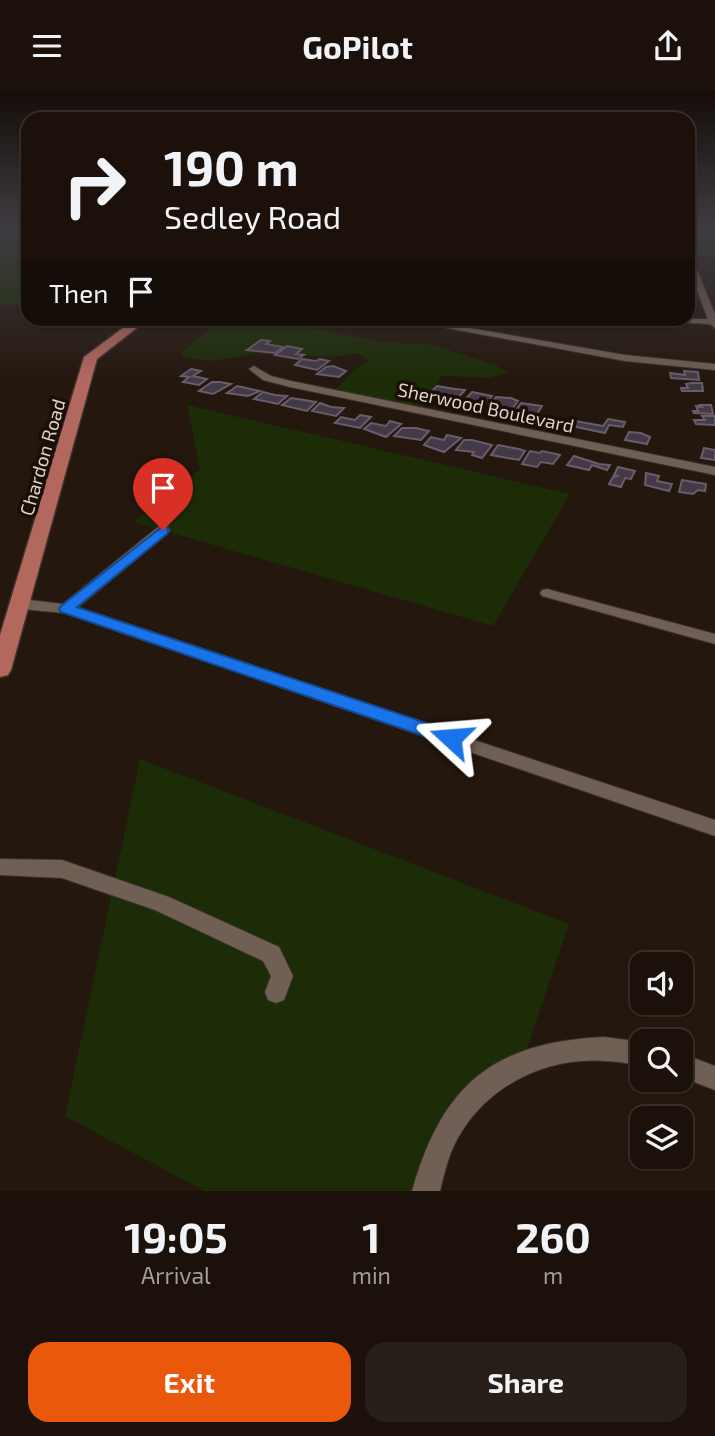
<!DOCTYPE html>
<style>
body{margin:0;font-family:"Exo 2",sans-serif;background:#281f18;color:#f1f3f6;height:100vh;display:flex;flex-direction:column;font-size:26px;white-space:nowrap}
*{box-sizing:border-box;margin:0}
p{font-size:23px;color:#a09d9c}
.icon{flex:none;width:38px;height:38px;fill:none;stroke:currentColor;stroke-width:2;stroke-linecap:round;stroke-linejoin:round}
.map{position:relative;height:1100px;overflow:hidden}
.side{display:flex;flex-direction:column;background:#1b110a;flex:1}
.side>*{flex:none}
.banner{position:absolute;left:21px;top:21px;width:674px;height:214px;border-radius:21px;box-shadow:0 2px 5px #0004,0 0 0 2px #39312b;background:#1b110a;color:#f1f3f6;overflow:hidden}
.controls{position:absolute;left:630px;top:861px;display:grid;gap:14px}
.controls a{display:grid;place-items:center;width:63px;height:63px;border-radius:14px;background:#1b110a;box-shadow:0 2px 5px #0004,0 0 0 2px #39312b;font-size:35px}
.pin{position:absolute;display:grid;place-items:center;width:60px;height:60px;color:#fff;margin:-72px -30px;border-radius:50% 50% 50% 0;rotate:-45deg;box-shadow:0 0 7px #0007}
.pin .icon{rotate:45deg}
.me{position:absolute;width:77px;margin:-38px;rotate:289deg;stroke-linejoin:round;filter:drop-shadow(0 0 5px #0008)}
.turn{display:flex;align-items:center;gap:24px;height:147px;padding:0 28px;font-size:32px}
.turn .icon{width:91px;height:91px;stroke-width:2.5}
.turn b{display:block;font-size:49px;line-height:60px}
.then{display:flex;align-items:center;height:66px;padding:0 28px;background:#0003;gap:14px;font-size:26px}
.eta{display:flex;justify-content:space-evenly;align-items:center;height:119px;text-align:center}
.eta b{font-size:42px;font-weight:700;line-height:49px}
.cta{display:flex;gap:14px;margin-top:auto;padding:14px 28px}
.cta a{flex:1;height:80px;border-radius:21px;background:#ea580c;color:#fff;font-size:28px;font-weight:700;line-height:80px;text-align:center}
.cta a+a{background:#281f18;color:#f1f3f6}
header{display:flex;justify-content:space-between;align-items:center;height:91px;padding:0 28px;background:#1b110a;font-size:32px;font-weight:700}
.map>svg:first-child{display:block}
</style>
<header><svg class="icon" aria-label="menu" viewBox="0 0 24 24"><path d="M4 6h16M4 12h16M4 18h16"/></svg>GoPilot<svg class="icon" aria-label="share" viewBox="0 0 24 24"><path d="M12 15V3M7 8l5-5 5 5M5 13v7h14v-7"/></svg></header>
<div class="map">
<svg width="715" height="1100" viewBox="0 0 715 1100">
<rect width="100%" height="100%" fill="#24170e"/>
<g fill="#1c2c07">
<path d="M0 135H28V211L0 215Z"/>
<path d="M688 138 715 141V166L688 164Z"/>
<path d="M262 231H286L381 251 432 254 496 274 508 281 490 287 442 285 423 318 336 298 354 279 368 269 358 262 332 266 257 262 214 270 185 267 181 262 210 237Z"/>
<path d="M187 314 570 403 493 535 134 431 200 378Z"/>
<path d="M140 668 569 833 523 969 472 1003 426 1100H204L65 1025Z"/>
</g>
<g fill="#443a47" stroke="#685d6b" stroke-width="2">
<path d="M261 249 270 250 266 253 283 256 275 262 247 259Z"/>
<path d="M287 255 302 258 296 263 304 264 298 268 275 264Z"/>
<path d="M302 268 316 270 320 268 329 270 317 279 295 274Z"/>
<path d="M333 275 346 280 339 286 317 283 326 276Z"/>
<path d="M191 278 201 280 193 285 207 288 199 294 183 291 189 286 181 285Z"/>
<path d="M684 280 698 281 699 289 671 287 670 282 685 284Z"/>
<path d="M212 291H220L231 293 213 303 199 300Z"/>
<path d="M692 292H702L703 300H682L681 297H688L686 293Z"/>
<path d="M237 295 255 299 260 300 248 305 227 302Z"/>
<path d="M437 295 455 298 465 299 457 308 432 300Z"/>
<path d="M263 301 275 304 287 305 278 313 254 308Z"/>
<path d="M472 301 492 305 487 312 477 310 473 314 462 312Z"/>
<path d="M496 306 511 307 518 310 509 322 497 319 501 315 491 312Z"/>
<path d="M291 307 304 309 316 311 307 320 282 314Z"/>
<path d="M320 312 331 316 344 317 336 325 312 320Z"/>
<path d="M521 312 542 315 537 323 527 321 524 326 513 323Z"/>
<path d="M700 314H711L713 323 694 322 693 320H698L696 315 702 316Z"/>
<path d="M360 324 371 326 360 337 335 332 341 326 355 329Z"/>
<path d="M702 325H715V334L696 333 694 329H705Z"/>
<path d="M608 328 625 331 623 336 609 334 605 342 567 334 570 329 603 335Z"/>
<path d="M390 330 401 333 386 346 364 338 371 332 386 335Z"/>
<path d="M402 337H416L429 340 421 349 394 345Z"/>
<path d="M629 341 641 342 650 346 647 353 625 349Z"/>
<path d="M447 344 461 347 444 361 424 354 431 346 444 349Z"/>
<path d="M464 349H472L492 354 482 367 472 364 474 361 456 359Z"/>
<path d="M498 354 519 358 525 360 519 369 491 364Z"/>
<path d="M704 357 715 359V369L701 367Z"/>
<path d="M530 360 540 362 542 360 560 364 553 373 541 371 537 376 522 373Z"/>
<path d="M574 365 599 373 610 374 607 379 592 374 589 379 567 374Z"/>
<path d="M618 376 635 380 631 388 625 387 621 396 609 393 613 386 619 385 614 384Z"/>
<path d="M646 382 659 385 657 390 672 393 669 400 645 394Z"/>
<path d="M682 389 706 393 705 400 698 399 693 403 679 401Z"/>
</g>
<g fill="none" stroke-linecap="round" stroke-linejoin="round">
<defs>
<g id="minor">
<path d="M688 165 692 167 715 223V237L710 233 672 231 667 228H708L688 176Z"/>
<path d="M399 228H417L625 264 715 273V279L625 270Z"/>
<path d="M254 275 271 285 291 290 715 376V384L290 296 263 289 249 278Z"/>
<path d="M163 435 168 436 170 439 168 442 77 517 715 729V745L64 522 21 518 14 513 21 508 63 513 158 436Z"/>
<path d="M547 498 715 543V553L542 505 540 502 542 499Z"/>
<path d="M0 768 62 769 169 806 279 856 293 885 284 909 276 912 268 909 265 901 271 885 263 870 155 819 62 787 0 784Z"/>
<path d="M604 946 642 951V975C630 973 617 970 605 970 549 966 492 992 462 1040 450 1058 445 1079 440 1100H412C442 994 493 951 604 946Z"/>
<path d="M681 962 715 975V999L681 986Z"/>
</g>
<path id="major" d="M135 228H148L97 268 11 579 8 584 0 586V544L84 266Z"/>
</defs>
<use href="#minor" stroke="#3b312d" stroke-width="2"/>
<use href="#major" stroke="#3b312d" stroke-width="3"/>
<use href="#minor" fill="#6f5f54" fill-rule="evenodd"/>
<use href="#major" fill="#b3685e" fill-rule="evenodd"/>
</g>
<linearGradient id="sky" x2="0" y2="1"><stop stop-color="#140d08"/><stop offset="0.47" stop-color="#3f3c41"/><stop offset="1" stop-color="#3f3c41" stop-opacity="0"/></linearGradient>
<rect width="715" height="289" fill="url(#sky)"/>
<path fill="#1a73e8" stroke="#114b97" stroke-width="2" d="M163 435 168 436V442L77 516 457 642 460 647 457 652H444L61 521 59 518 61 515Z"/>
<g text-anchor="middle" dominant-baseline="central" stroke-width="7" stroke-linejoin="round" paint-order="stroke">
<g font-size="19" fill="#dcd2cc" stroke="#1b0e06">
<text transform="translate(486 316) rotate(12)">Sherwood Boulevard</text>
<text transform="translate(42 366) rotate(-74)">Chardon Road</text>
</g>
</g>
</svg>
<div class="controls">
<a><svg class="icon" aria-label="sound" viewBox="0 0 24 24"><path d="M4 9h4l5-4v14l-5-4H4zM17 9q2 3 0 6"/></svg></a>
<a><svg class="icon" aria-label="search" viewBox="0 0 24 24"><circle cx="10" cy="10" r="6"/><path d="M15 15l6 6"/></svg></a>
<a><svg class="icon" aria-label="layers" viewBox="0 0 24 24"><path d="M12 4l9 5-9 5-9-5zM3 14l9 5 9-5"/></svg></a>
</div>
<div class="pin" style="left:163px;top:439px;background:#d93025"><svg class="icon" aria-label="arrive" viewBox="0 0 24 24"><path d="M6 21V4h12l-3 4 3 4H6"/></svg></div>
<svg class="me" style="left:451px;top:647px" viewBox="-20 -20 40 40"><path d="M0-17L14 15 0 8-14 15z" fill="#1a73e8" stroke="#fff" stroke-width="4"/></svg>
<div class="banner">
<div class="turn"><svg class="icon" aria-label="right" viewBox="0 0 24 24"><path d="M7 20v-9h11M14 6l5 5-5 5"/></svg><div><b>190 m</b>Sedley Road</div></div>
<div class="then">Then<svg class="icon" aria-label="arrive" viewBox="0 0 24 24"><path d="M6 21V4h12l-3 4 3 4H6"/></svg></div>
</div>
</div>
<section class="side">
<div class="eta">
<div><b>19:05</b><p>Arrival</p></div>
<div><b>1</b><p>min</p></div>
<div><b>260</b><p>m</p></div>
</div>
<div class="cta"><a>Exit</a><a>Share</a></div>
</section>
